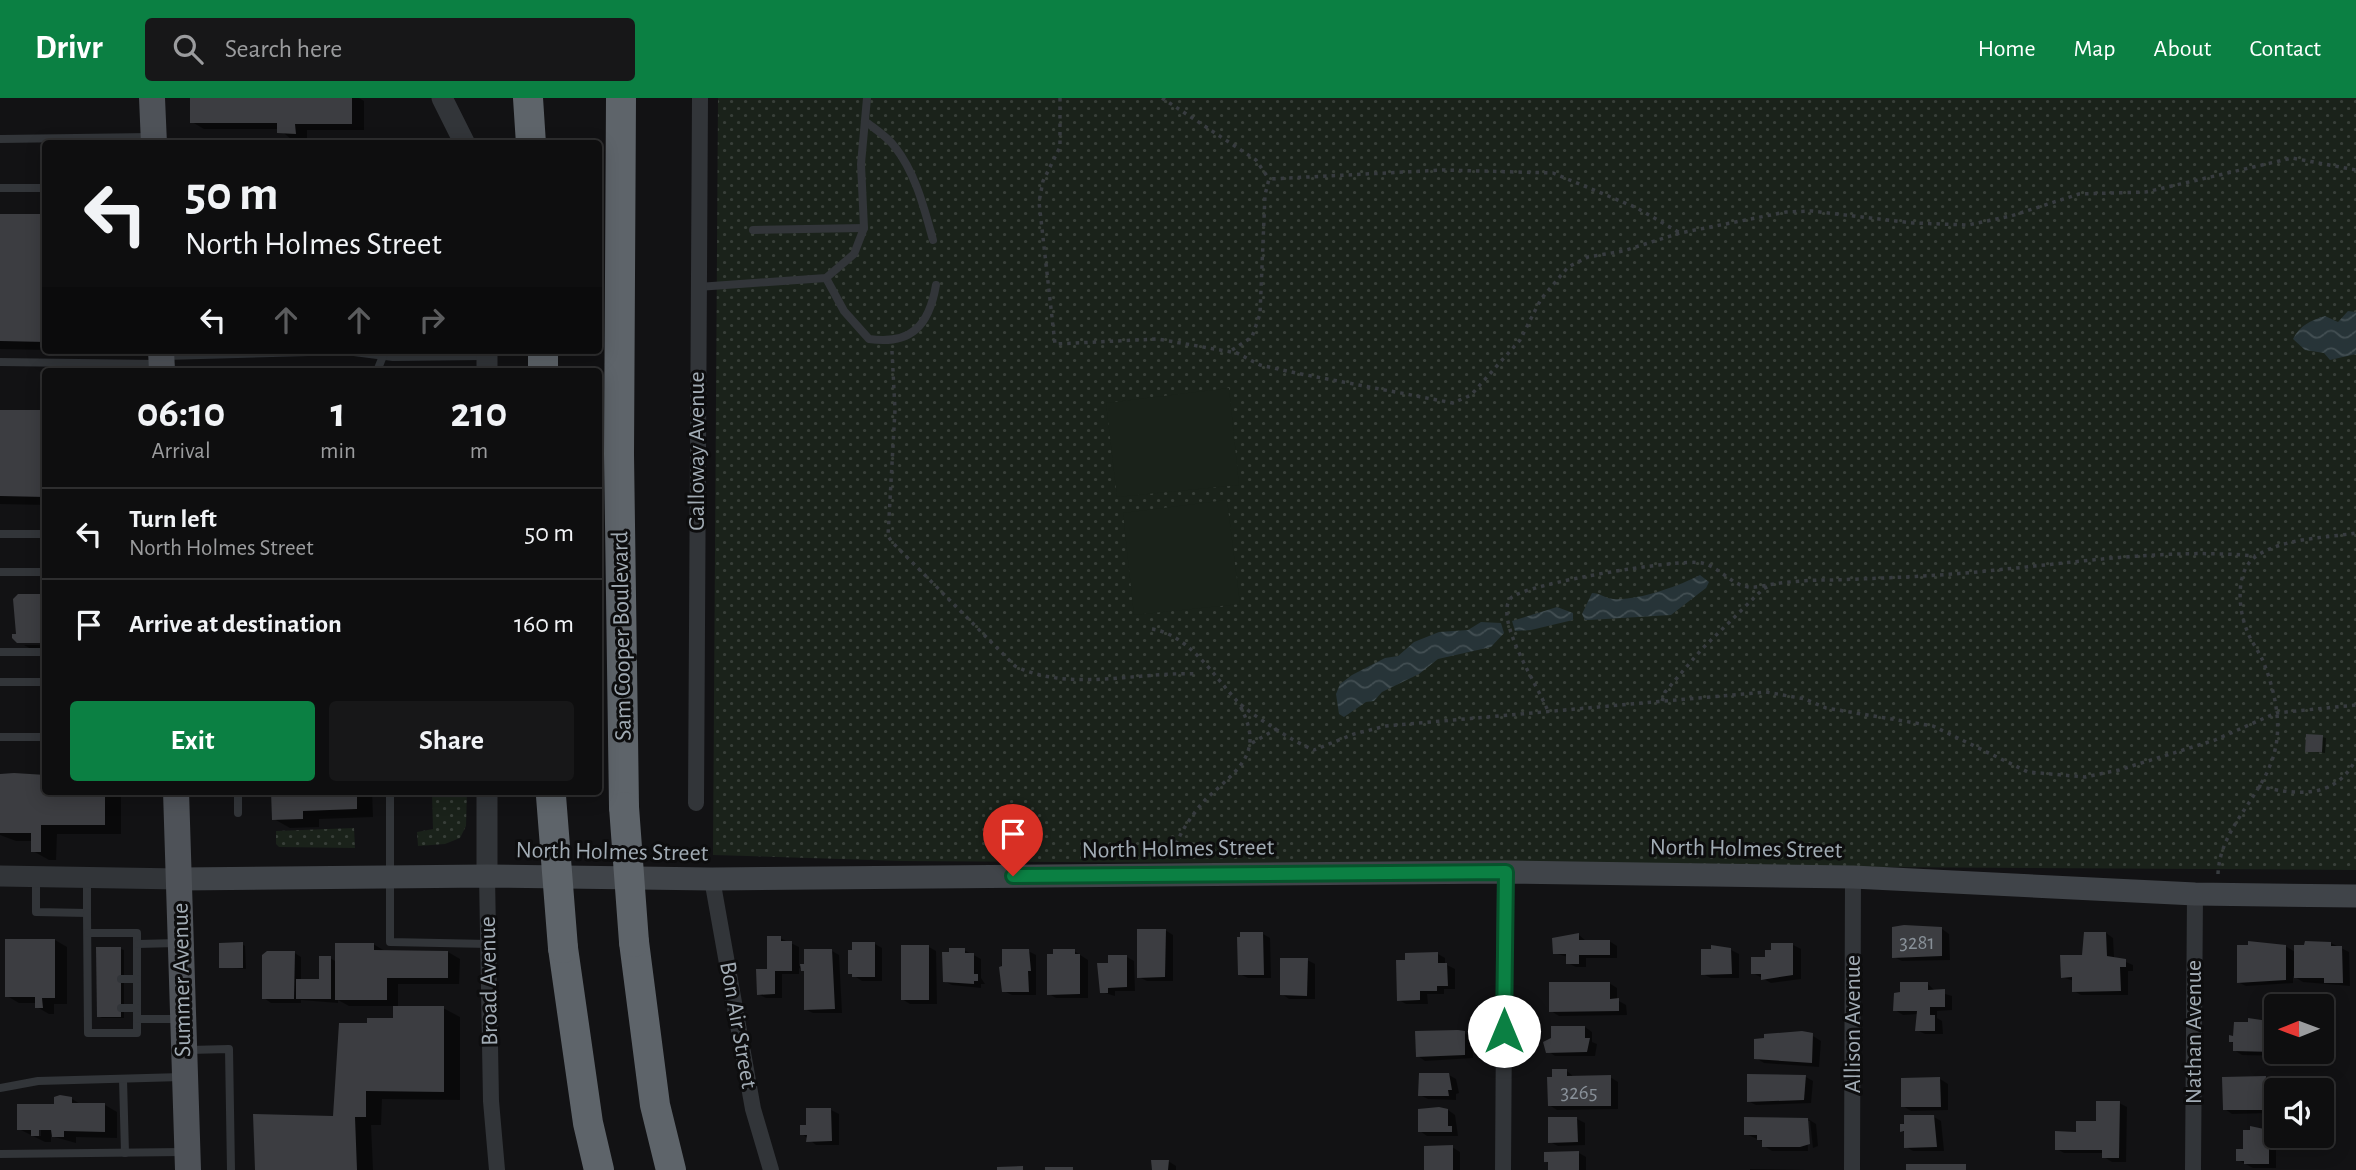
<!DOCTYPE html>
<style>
body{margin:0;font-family:"Alegreya Sans",sans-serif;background:#171718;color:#f1f3f6;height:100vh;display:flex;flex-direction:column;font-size:26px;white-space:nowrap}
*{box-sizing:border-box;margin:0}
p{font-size:23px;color:#9b9c9e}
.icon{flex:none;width:38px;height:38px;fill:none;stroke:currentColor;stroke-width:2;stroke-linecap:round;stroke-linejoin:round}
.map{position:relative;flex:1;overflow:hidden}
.sheet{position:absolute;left:42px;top:270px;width:560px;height:427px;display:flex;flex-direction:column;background:#0e0e0f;border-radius:7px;box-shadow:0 4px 18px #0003,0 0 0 2px #2e2e2f}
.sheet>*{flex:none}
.top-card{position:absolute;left:42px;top:42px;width:560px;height:214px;border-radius:7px;box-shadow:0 4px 18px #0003,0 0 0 2px #2e2e2f;background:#0e0e0f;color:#f1f3f6;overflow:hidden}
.needle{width:46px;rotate:269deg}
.controls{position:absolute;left:2264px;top:896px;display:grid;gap:14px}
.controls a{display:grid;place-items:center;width:70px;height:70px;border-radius:7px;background:#0e0e0f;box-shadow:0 4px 18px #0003,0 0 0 2px #2e2e2f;font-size:35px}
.pin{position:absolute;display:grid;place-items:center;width:60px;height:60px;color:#fff;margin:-72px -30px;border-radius:50% 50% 50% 0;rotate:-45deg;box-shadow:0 0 7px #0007}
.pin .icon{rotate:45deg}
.me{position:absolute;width:77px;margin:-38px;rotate:0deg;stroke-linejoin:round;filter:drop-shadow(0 0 5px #0008)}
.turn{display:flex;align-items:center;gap:24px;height:147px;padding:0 28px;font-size:32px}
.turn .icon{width:91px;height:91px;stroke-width:2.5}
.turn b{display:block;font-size:49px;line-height:60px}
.lanes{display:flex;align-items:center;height:66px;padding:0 28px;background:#0003;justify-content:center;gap:35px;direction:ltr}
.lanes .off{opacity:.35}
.eta{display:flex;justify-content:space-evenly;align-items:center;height:119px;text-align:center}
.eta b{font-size:42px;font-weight:700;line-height:49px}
.cta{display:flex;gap:14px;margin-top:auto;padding:14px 28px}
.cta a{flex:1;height:80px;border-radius:7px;background:#0b8043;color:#fff;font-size:28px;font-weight:700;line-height:80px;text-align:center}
.cta a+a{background:#171718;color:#f1f3f6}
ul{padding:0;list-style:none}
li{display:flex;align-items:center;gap:21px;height:91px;padding:0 28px;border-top:2px solid #2e2e2f}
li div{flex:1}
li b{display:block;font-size:26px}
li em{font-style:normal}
header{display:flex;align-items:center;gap:42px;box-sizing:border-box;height:98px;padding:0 35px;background:#0b8043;color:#fff}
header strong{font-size:33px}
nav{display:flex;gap:38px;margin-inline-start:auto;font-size:24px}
.search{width:490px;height:63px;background:#171718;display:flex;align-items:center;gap:18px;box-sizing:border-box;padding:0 24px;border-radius:7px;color:#9b9c9e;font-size:26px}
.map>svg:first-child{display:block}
</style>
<header>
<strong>Drivr</strong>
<div class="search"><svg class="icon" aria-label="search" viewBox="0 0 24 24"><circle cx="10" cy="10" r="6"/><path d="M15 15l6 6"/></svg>Search here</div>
<nav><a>Home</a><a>Map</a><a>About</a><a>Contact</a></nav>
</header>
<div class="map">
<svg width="2356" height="1072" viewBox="0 0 2356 1072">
<defs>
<pattern id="grass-dots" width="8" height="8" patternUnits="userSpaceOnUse" patternTransform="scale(1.75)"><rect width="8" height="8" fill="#1a221a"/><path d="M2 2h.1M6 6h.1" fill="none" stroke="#383f39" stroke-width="1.8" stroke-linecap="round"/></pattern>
<pattern id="water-waves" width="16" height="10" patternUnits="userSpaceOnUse" patternTransform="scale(1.75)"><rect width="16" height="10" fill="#273438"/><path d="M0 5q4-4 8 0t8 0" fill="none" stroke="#434f53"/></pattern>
</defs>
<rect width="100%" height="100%" fill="#121214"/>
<g fill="url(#grass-dots)">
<path d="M718 0H2356V772L903 763 713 757Z"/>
<path d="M416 693H467L466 728 460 740 445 746 418 748 417 734 433 731 432 696Z"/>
<path d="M354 730 355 750 279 749 276 746V733Z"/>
</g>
<g fill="#1a221a">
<path d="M1229 290 1239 387 1117 399 1106 305Z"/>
<path d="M1227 402 1240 506 1134 517 1123 415Z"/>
</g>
<g fill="url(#water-waves)">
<path d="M2348 213 2356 214V256L2330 262 2324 255 2305 252 2293 241C2300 227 2310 223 2325 218L2338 224Z"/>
<path d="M1700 477 1709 484 1706 490 1671 517 1589 522H1585L1582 516 1592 495C1600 495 1605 500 1613 501 1637 503 1679 488 1700 477Z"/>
<path d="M1557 509 1573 515V522L1531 532 1515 533 1512 523Z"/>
<path d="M1481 524 1501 525 1504 535 1491 549 1438 561 1419 576 1382 594 1374 603 1366 604 1344 619 1339 616 1336 596 1340 586 1352 577 1385 560 1398 558 1414 544 1439 534 1468 532Z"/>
</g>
<g fill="#0007" fill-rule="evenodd">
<path d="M192 0H359L364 3V32H307V42L291 41 279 31H204L192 24Z"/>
<path d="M0 118 46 119V252L0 251Z"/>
<path d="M0 313 45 314 46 407 0 406Z"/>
<path d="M24 547H46V551H31Z"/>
<path d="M2322 639 2326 640 2325 655 2306 653Z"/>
<path d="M0 677 46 693H116L121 695V736H57L56 762H49L33 753V743H16L0 737Z"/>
<path d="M274 693H372L373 719 319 721V729L290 730 274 721Z"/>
<path d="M1942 831 1949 836 1950 862 1902 863 1894 859Z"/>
<path d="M1165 832 1173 837V883H1147L1139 879Z"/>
<path d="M2106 835 2113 840 2114 859 2133 867V873H2128V897H2081L2074 893V883L2062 879Z"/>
<path d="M1263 836 1270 840 1271 880H1248L1240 876Z"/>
<path d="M1579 837 1586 843H1609L1617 848V860H1586V869H1576L1568 865V859L1554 855Z"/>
<path d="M780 840 799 849V868H806L832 853 839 857 842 915H813L805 911 806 874 799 870V876H782V900H766L758 896Z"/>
<path d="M55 842 67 849V906H54V916H49L37 909V905H19L7 898Z"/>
<path d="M2331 845 2349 854 2350 888 2303 884 2293 878V885L2246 888 2238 884 2285 848 2295 854Z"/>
<path d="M242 846 245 848 246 871 221 869Z"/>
<path d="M373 846 385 853 448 854 460 861 459 886H398V910H443L460 919V1002L382 1001 381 1027H371L373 1072H257L335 1020 369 926 395 922 394 908H349L338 902V905L301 902V905H271L264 900 293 854 301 859V883H321L330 860 337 864Z"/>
<path d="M875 846 882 850V883H862L850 875Z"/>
<path d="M1773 847H1793L1801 851V881L1771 885 1753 875 1773 854Z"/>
<path d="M929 849 936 853 937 906H910L902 901Z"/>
<path d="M121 851 124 852V920H102L98 918Z"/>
<path d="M964 852 981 861V880L985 886H981V890L952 887 944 883 951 856Z"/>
<path d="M1731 852 1739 856V880H1711L1703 876Z"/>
<path d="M1003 853H1028L1036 857V897H1012L1004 893 1001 873Z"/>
<path d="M1074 853 1088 862V900H1056L1049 896 1055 857Z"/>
<path d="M1438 856 1445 860V866L1455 871V891H1444V896H1427L1428 906H1406L1399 902Z"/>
<path d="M1127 859 1134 863 1135 893H1115V898L1101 894 1110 866Z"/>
<path d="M1307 862 1315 866V901H1289L1282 896Z"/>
<path d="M1609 885 1617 890V902L1626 907 1627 917 1559 918 1551 913Z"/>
<path d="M1927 885 1935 893 1952 898V912L1937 913V920L1942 923 1943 936H1925L1917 932 1918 916 1903 917 1895 912Z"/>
<path d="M2274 926 2277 927V954H2282L2281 958 2242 957 2234 952 2235 946 2230 943Z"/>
<path d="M1585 929 1592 934V944L1597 946 1595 958H1555L1545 951 1547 942Z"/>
<path d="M1464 935 1472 939 1473 960 1425 963 1418 958Z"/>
<path d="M1813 938 1821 943 1819 969 1764 965 1756 960Z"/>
<path d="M1567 973 1575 980 1610 979 1618 984V1011L1557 1012 1549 1007Z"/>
<path d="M1449 977 1456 981 1459 995 1456 996V1002L1428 1001 1420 997Z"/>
<path d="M1806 979 1813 983 1811 1005 1756 1007 1748 1003Z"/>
<path d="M2265 980 2273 985 2271 1015 2232 1016 2225 1011Z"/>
<path d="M1940 981 1948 986V1012L1911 1013 1903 1008Z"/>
<path d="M72 1001 82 1007H105L117 1014V1040L76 1039V1045L51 1038V1044H45L19 1031ZM37 1023H41V1038H38Z"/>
<path d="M2119 1005 2127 1009 2126 1064H2112L2104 1059V1055H2064L2057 1051 2098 1025Z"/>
<path d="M831 1012 839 1016V1047H816L802 1036Z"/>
<path d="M1448 1012 1455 1017 1458 1038H1427L1420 1033Z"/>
<path d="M1905 1019H1934L1941 1023 1944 1053H1913L1906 1049 1905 1035 1902 1033Z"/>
<path d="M1577 1021 1585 1025V1047L1558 1048 1550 1044Z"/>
<path d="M1808 1021 1816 1026 1818 1048 1813 1050 1810 1023H1807L1808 1053H1772L1764 1048V1044L1746 1036Z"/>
<path d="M2268 1034 2276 1038V1070H2253L2238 1062Z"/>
<path d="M1452 1049 1460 1054V1072H1426Z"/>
<path d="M1546 1055H1579L1586 1059V1072H1549Z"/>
<path d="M1168 1063 1176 1068V1072H1153Z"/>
<path d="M1750 1071 1806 1072H1807H1750Z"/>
</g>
<g fill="#3c3d41">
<path d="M190 0H352V26H295L296 36 277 35V25H190Z"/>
<path d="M0 116H46V244L0 243Z"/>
<path d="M0 312H46L45 399 0 398Z"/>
<path d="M18 496H46V545H17L12 540V536H16L13 501Z"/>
<path d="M2306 636 2323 637 2322 654H2305Z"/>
<path d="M14 675 46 677V693H105V727H41V754H31V735H0V676Z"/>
<path d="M271 693H357V711L303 713V721L272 722Z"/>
<path d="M1904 827 1942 829V858L1892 860V829Z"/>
<path d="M1137 831H1166L1165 879 1137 880Z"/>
<path d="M1240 834H1263L1264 877H1238L1237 839H1240Z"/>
<path d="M2084 834H2106L2107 858 2126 861V869H2120L2121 893 2072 894V879L2061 880 2060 857H2082Z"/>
<path d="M1579 835V842H1610V857H1579V866H1566V856H1553L1552 840Z"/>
<path d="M767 838H781V843H792V873H775V896L757 897 756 871H767Z"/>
<path d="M5 841H55V900H42L43 910H35V899H5Z"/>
<path d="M2248 843 2286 847V882L2237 885V847H2248Z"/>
<path d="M2305 843 2331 844V848H2342L2343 885H2324V880H2294V847H2304Z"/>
<path d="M243 844V870H219V845Z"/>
<path d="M852 844H875V879H852V876H848V852H852Z"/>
<path d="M335 845H374V852L448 853V880H387V902H335Z"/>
<path d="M1771 845H1793V877L1761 882V876H1751V859H1765V852H1771Z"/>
<rect x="901" y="847" width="28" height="55"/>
<path d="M1711 847 1731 850 1732 876 1701 877V851H1711Z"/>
<path d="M96 849H121V919H97Z"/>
<path d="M949 850H965V855H974V876H978V883H974V886L943 884 942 854H949Z"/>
<path d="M804 851H832L835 911 804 912V873H801L800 866H804Z"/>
<path d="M1002 851H1029L1031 873H1028L1029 894H1002L999 869 1002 868Z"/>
<path d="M1053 851H1075V856H1080V896L1047 897V856H1053Z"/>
<path d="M267 853H295L294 901H262V857Z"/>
<path d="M1438 854V865H1447L1448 888H1437V893H1420V902L1397 903 1396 862H1405V855Z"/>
<path d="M1108 857H1127V889L1108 890V895H1100L1097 865H1108Z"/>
<path d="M319 858H331V901H296V881H319Z"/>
<path d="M1280 860H1308L1307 898 1280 897Z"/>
<path d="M1549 884H1610V901L1619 900V913L1549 914Z"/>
<path d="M1900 884H1928V892L1945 891V909H1930V917H1935V933H1915L1917 913H1893L1894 895 1900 894Z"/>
<path d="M393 908H444V994L366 993V1019H355L357 1072H255L253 1016 333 1018 339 925H367V920H393Z"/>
<path d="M2248 920 2275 924 2274 954 2233 953V944H2229V937L2233 938 2234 924H2248Z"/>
<path d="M1551 928H1585V940H1590L1587 954 1546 955 1543 944 1551 940Z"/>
<path d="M1458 932 1465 933V957L1416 959 1415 933Z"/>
<path d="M1802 933 1813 935 1812 965 1754 961V941L1764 940V936Z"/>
<path d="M1552 971H1567V978L1611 977V1008H1548L1547 979H1552Z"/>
<path d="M1419 975H1449L1452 992H1448L1449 998H1418Z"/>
<path d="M1747 976 1806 977 1804 1002 1747 1004Z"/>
<path d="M2266 978 2264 1012H2223L2222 979Z"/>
<path d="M1940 979 1941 1009H1901V980Z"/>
<path d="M60 997 72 999V1005H105V1034L64 1033V1039H52L51 1032H39V1038H31V1032H17V1006H54V999Z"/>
<path d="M2096 1003H2120L2119 1060H2102V1052H2055V1033L2076 1034V1023H2096Z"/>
<path d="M1439 1009 1448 1011V1028H1452V1034H1418V1011Z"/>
<path d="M806 1010H831L832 1043 806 1044 807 1037H800V1027H806Z"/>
<path d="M1904 1017H1934L1937 1049 1904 1050V1033L1900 1034V1026H1904Z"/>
<path d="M1548 1019H1577L1578 1044 1548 1045Z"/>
<path d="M1744 1019 1808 1020 1810 1046 1800 1049H1762V1042H1757V1037H1744Z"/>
<path d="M2250 1028 2269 1032V1066H2244V1063H2236V1051H2243V1032H2250Z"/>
<path d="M1453 1047V1072H1424V1048Z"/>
<path d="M1579 1053V1072H1548V1064H1544V1054Z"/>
<path d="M1151 1062H1169L1168 1072H1152Z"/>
<rect x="1906" y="1066" width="60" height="6"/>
<path d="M1023 1068V1072H997V1069Z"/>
<rect x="1045" y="1069" width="28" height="3"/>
</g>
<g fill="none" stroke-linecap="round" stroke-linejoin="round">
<g stroke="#383c40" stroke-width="3.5" stroke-dasharray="3.5 5" stroke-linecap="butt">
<path d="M1060 0V49L1043 83 1039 104 1055 246 1158 241 1237 255 1260 267 1296 275 1453 305 1471 297 1520 242 1541 201 1568 169 1588 159 1623 153 1680 135 1786 114 1812 113 1913 125 1968 127 2011 118 2079 96 2146 94 2292 60 2356 72"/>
<path d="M1162 0 1256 62 1269 81"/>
<path d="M1232 252 1252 239 1260 216 1265 97 1269 81 1444 72 1553 75 1637 110 1680 135"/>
<path d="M892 253 895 312 888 438 892 444 1015 568C1070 595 1139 573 1198 576"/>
<path d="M1152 531C1189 537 1213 577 1237 603 1250 616 1297 646 1314 652L1354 636 1386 628 1766 594 1805 601 1826 610 1933 628 2028 674 2085 679 2119 672 2215 642 2276 615 2356 607"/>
<path d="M1662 603 1665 594 1701 552 1763 491 1769 488"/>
<path d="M1547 611C1538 588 1493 520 1511 500 1524 486 1679 460 1702 465 1720 469 1730 486 1748 489 1756 490 1766 487 1774 486 1793 483 1813 482 1832 482 1887 480 1941 478 1996 472 2081 464 2169 450 2255 458"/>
<path d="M1252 645 1278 630"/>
<path d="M2258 688C2296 697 2335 702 2356 661"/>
<path d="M1176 746C1183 730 1194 714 1206 701 1239 670 1266 655 1239 606"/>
<path d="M2218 776C2220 728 2265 697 2275 652 2282 624 2274 590 2263 563 2258 552 2250 542 2246 530 2238 509 2235 470 2258 457 2285 440 2325 440 2356 435"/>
</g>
<g stroke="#323539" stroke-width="8">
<path d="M865 23C875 31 888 39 895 49 916 76 924 110 933 142"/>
<path d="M0 41 151 39"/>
<path d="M0 90H46"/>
<path d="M753 132 864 130"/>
<path d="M826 180 844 213 869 241C911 247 929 228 936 187"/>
<path d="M698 189 826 180 854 156 864 130 861 66 867 0"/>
<path d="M165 258 346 253 393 259 484 258"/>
<path d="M0 264 159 266"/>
<path d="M377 273 383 258"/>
<path d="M0 436H46"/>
<path d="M0 474H46"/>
<path d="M0 554H46"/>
<path d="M0 584H46"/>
<path d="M0 639H46"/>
<path d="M238 693V715"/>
<path d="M390 693V844L489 846"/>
<path d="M36 779V814L87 815V782"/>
<path d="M87 815 88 935H137V921H179"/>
<path d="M88 835H137V921"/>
<path d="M138 846 177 845"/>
<path d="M121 881H137"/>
<path d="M121 910H137"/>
<path d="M189 952 229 951 231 1072"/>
<path d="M123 981 125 1055"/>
<path d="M0 990 38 983 182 979"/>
<path d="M0 1056 183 1054"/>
</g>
<g stroke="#323539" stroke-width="16">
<path d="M696 705 700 0"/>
<path d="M487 778 491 1003 497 1072"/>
<path d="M712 781 753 1011 771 1072"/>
<path d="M1503 1072 1505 774"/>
<path d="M1852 1072 1853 779"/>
<path d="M2193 1072 2195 796"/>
</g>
<g stroke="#323539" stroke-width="21">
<path d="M442 0 465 46"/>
<path d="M487 252V273"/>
<path d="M487 693V778"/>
<path d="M0 778 180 781"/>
</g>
<path stroke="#404449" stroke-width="23" d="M180 781 487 778 712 781 1505 774 1853 779 2195 796 2356 798"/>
<g stroke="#4e5258" stroke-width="26">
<path d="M152 0 154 46"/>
<path d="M161 252 162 273"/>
<path d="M176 693 188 1072"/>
</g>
<g stroke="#5e646a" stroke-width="30">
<path d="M528 0 531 46"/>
<path d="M621 0 619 356 624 709"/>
<path d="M543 252V273"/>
<path d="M634 844 655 1007 671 1072"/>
<path d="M563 850 588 1025 599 1072"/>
</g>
<g stroke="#5e646a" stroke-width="30">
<path d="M551 698 563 850"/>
<path d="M624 709 634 844"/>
</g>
</g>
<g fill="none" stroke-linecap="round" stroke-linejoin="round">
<defs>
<path id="route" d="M1013 778 1506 774 1504 933"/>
</defs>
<use href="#route" stroke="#07532c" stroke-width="18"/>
<use href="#route" stroke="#0b8043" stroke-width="12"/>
</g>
<g text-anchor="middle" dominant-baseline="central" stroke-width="6" stroke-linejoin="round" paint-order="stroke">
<g font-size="21" fill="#889098">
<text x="1917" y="844">3281</text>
<text x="1579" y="994">3265</text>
</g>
<g font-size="24" fill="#a2acb5" stroke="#0d0d0e">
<text transform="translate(697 353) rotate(-90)">Galloway Avenue</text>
<text transform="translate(622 538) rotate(-91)">Sam Cooper Boulevard</text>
<text transform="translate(1178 751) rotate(-1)">North Holmes Street</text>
<text transform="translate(1746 751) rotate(1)">North Holmes Street</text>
<text transform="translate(612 754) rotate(1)">North Holmes Street</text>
<text transform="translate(182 882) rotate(-91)">Summer Avenue</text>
<text transform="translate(489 883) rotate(-91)">Broad Avenue</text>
<text transform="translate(1853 926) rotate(-90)">Allison Avenue</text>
<text transform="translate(738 927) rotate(80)">Bon Air Street</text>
<text transform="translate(2194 934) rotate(-90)">Nathan Avenue</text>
</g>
</g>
</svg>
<div class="controls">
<a><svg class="needle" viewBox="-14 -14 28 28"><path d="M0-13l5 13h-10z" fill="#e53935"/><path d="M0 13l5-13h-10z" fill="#9b9c9e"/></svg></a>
<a><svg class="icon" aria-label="sound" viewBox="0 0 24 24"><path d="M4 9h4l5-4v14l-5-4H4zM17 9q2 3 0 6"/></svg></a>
</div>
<div class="pin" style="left:1013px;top:778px;background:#d93025"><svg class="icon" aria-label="arrive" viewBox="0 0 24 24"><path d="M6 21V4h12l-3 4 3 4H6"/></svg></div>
<svg class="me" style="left:1504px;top:933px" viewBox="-20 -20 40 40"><circle r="19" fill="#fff"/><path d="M0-13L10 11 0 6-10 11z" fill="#0b8043"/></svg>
<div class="top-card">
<div class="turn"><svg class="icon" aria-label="left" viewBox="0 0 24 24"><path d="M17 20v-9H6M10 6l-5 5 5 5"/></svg><div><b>50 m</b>North Holmes Street</div></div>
<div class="lanes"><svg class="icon" aria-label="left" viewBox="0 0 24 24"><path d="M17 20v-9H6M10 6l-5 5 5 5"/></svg><svg class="icon off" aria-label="ahead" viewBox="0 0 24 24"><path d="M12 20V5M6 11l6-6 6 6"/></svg><svg class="icon off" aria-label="ahead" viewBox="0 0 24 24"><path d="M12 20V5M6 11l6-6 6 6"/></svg><svg class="icon off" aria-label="right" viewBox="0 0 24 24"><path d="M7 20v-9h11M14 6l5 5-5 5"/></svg></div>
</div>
<section class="sheet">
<div class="eta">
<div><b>06:10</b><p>Arrival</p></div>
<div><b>1</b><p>min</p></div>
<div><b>210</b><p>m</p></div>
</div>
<ul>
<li><svg class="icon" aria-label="left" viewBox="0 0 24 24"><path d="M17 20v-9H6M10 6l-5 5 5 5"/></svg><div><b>Turn left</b><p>North Holmes Street</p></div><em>50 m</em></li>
<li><svg class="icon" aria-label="arrive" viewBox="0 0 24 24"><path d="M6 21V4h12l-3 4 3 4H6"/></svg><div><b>Arrive at destination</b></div><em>160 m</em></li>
</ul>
<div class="cta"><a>Exit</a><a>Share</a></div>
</section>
</div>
